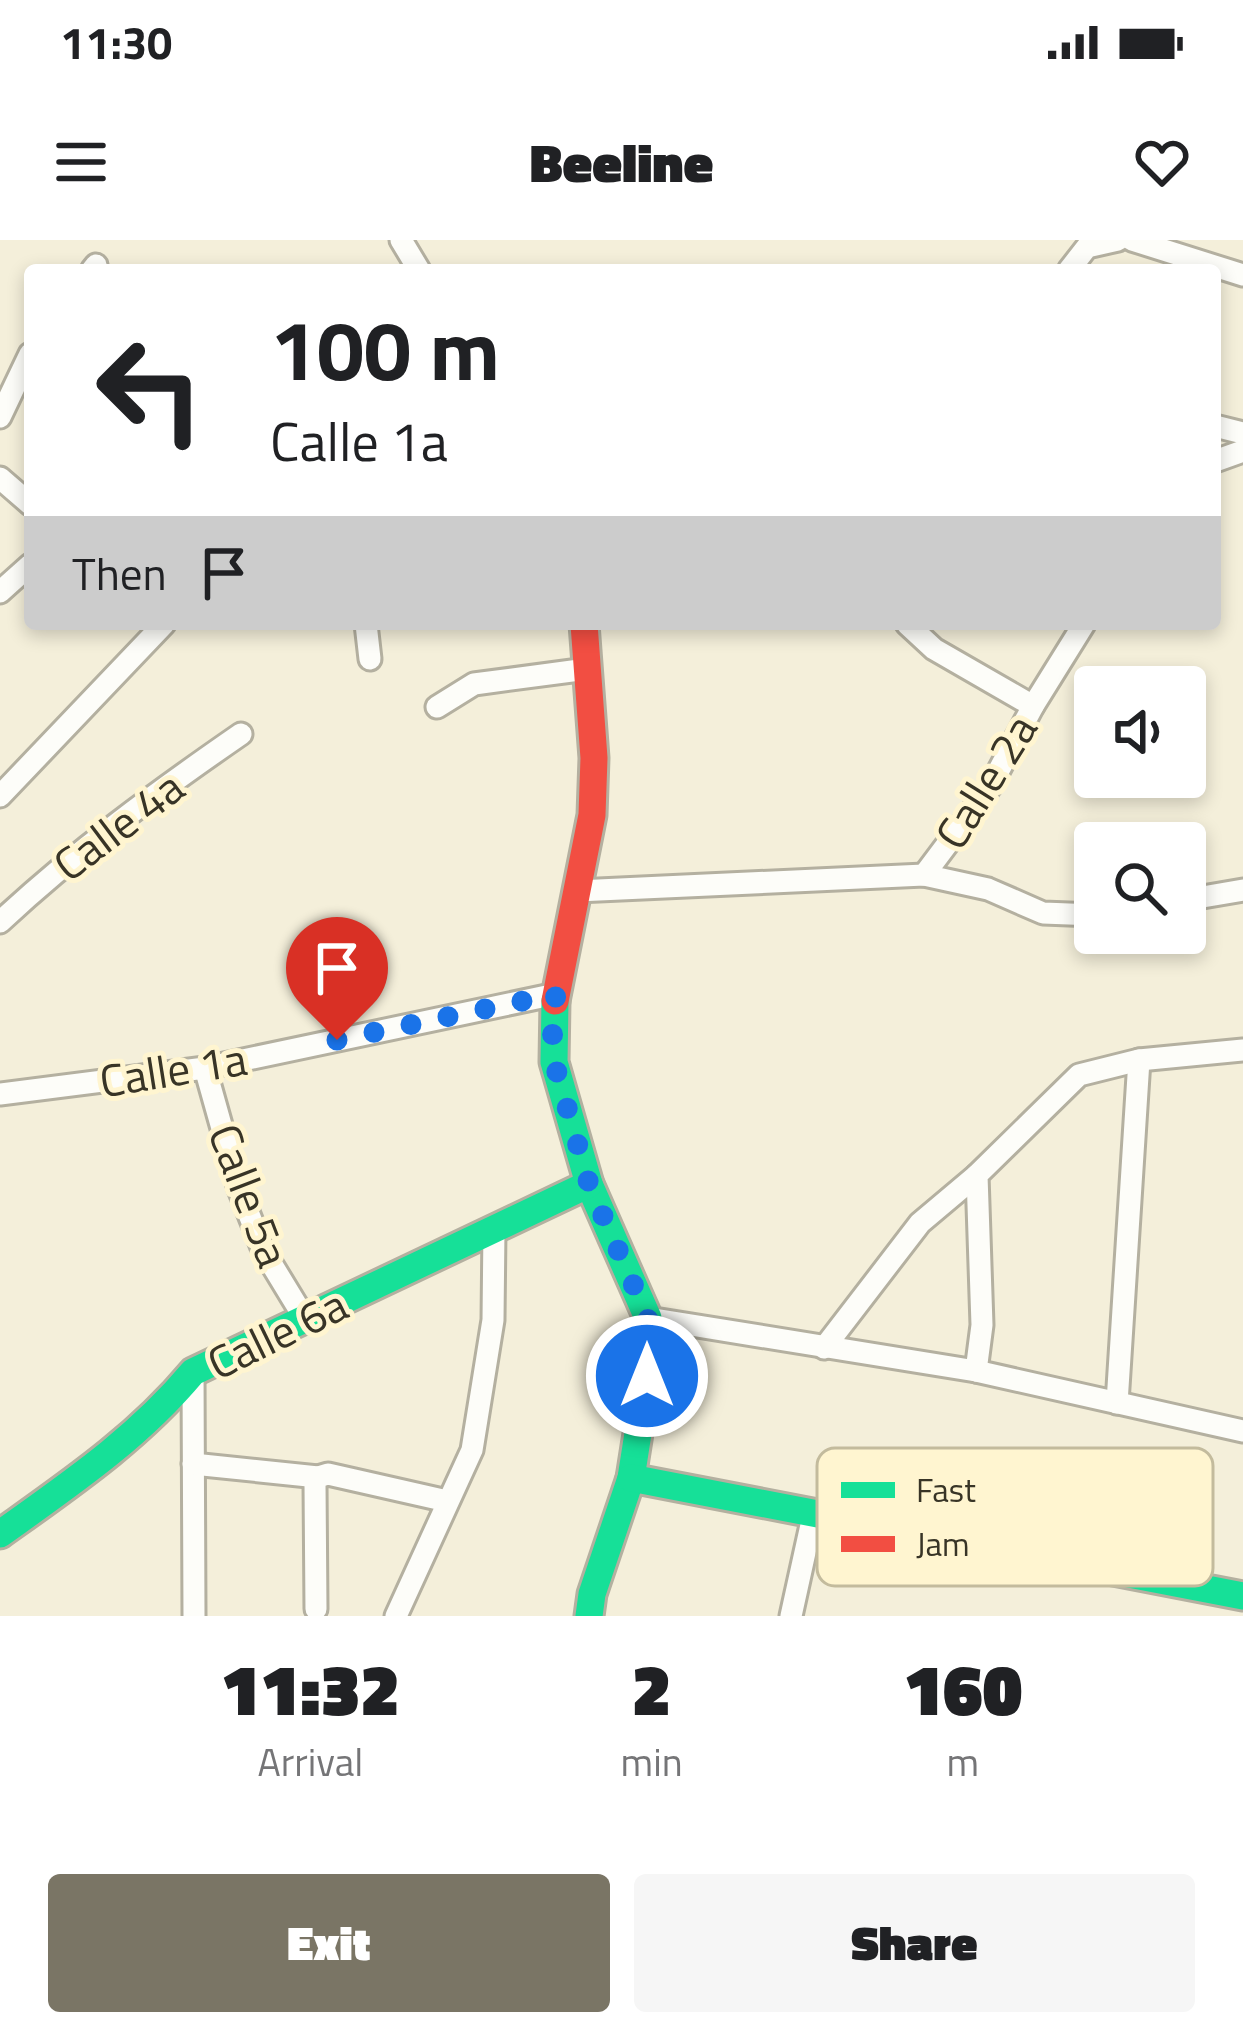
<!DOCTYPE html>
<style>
body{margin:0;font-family:"Titillium Web",sans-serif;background:#f6f6f6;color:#202124;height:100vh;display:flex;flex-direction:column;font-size:45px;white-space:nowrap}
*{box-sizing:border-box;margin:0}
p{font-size:39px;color:#757577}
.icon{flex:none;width:66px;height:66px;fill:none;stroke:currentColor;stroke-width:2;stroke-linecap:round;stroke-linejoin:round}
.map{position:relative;height:1376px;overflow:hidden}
.side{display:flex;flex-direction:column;background:#fff;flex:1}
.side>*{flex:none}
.banner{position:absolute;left:24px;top:24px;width:1197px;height:366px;border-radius:12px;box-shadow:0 6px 18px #0003;background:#fff;color:#202124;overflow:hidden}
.fabs{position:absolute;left:1074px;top:426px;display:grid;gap:24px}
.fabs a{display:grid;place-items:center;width:132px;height:132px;border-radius:12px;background:#fff;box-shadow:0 6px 18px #0003;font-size:60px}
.pin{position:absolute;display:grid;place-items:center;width:102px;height:102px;color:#fff;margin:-123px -51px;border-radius:50% 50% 50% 0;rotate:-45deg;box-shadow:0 0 12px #0007}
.pin .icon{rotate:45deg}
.me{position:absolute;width:132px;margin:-66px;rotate:0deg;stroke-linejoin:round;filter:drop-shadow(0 0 9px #0008)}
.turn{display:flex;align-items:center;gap:42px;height:252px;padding:0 48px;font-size:54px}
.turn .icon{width:156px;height:156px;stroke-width:2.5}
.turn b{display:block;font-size:84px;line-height:102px}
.then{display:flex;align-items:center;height:114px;padding:0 48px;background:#0003;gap:24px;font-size:45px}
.eta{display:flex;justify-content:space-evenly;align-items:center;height:204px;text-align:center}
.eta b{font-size:72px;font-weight:800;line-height:84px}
.cta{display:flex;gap:24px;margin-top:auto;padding:24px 48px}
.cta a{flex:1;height:138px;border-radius:12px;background:#7a7565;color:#fff;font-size:48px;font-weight:800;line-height:138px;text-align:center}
.cta a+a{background:#f6f6f6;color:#202124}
.status{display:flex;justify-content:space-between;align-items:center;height:84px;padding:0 60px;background:#fff;direction:ltr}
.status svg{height:33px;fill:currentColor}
header{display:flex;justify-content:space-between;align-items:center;height:156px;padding:0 48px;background:#fff;font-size:54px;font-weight:800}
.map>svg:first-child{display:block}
</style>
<div class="status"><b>11:30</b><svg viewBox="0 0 49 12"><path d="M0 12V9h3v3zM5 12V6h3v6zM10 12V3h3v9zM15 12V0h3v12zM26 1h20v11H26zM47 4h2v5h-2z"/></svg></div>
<header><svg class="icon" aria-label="menu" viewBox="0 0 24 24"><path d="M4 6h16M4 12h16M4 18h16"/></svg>Beeline<svg class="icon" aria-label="heart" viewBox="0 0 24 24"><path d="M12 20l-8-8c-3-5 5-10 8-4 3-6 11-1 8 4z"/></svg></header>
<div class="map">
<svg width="1243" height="1376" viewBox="0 0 1243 1376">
<rect width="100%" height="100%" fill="#f4efda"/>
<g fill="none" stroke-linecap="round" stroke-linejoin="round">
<defs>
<g id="street">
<path d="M401 0 419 30"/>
<path d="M1132 0 1243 35"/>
<path d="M92 30 96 25"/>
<path d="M1069 30 1087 7 1118 0"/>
<path d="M0 177 30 114"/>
<path d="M1215 186 1243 193"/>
<path d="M1215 221 1243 211"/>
<path d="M0 238 30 264"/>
<path d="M0 352 30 325"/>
<path d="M366 384 370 419"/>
<path d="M907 384 934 409 1033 466"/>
<path d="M437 467 474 444 587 429"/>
<path d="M0 556 164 384"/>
<path d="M924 635 990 547 1033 466 1084 384"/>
<path d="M577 651 924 635 988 649 1043 673 1095 675"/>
<path d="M1185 660 1243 650"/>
<path d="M0 682C75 612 157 552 241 494"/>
<path d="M205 828 239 949 263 1010 305 1079"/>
<path d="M0 854 205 828 556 754"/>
<path d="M648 1078 976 1131 1243 1191"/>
<path d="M824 1108 920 983 977 935"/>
<path d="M976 1131 982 1085 977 935 1079 835 1139 820 1243 810"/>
<path d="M193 1132 194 1376"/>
<path d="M1117 1163 1139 820"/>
<path d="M193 1224 318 1237"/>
<path d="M316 1369 315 1244 318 1237 328 1234 447 1261"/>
<path d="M396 1376 472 1210 493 1080 494 989"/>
<path d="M791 1376 813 1276"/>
</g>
<g id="fast">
<path d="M555 761 554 822 589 944 648 1078 647 1136 631 1238 592 1354 589 1376"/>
<path d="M631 1238 1243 1356"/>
<path d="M0 1294C70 1244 138 1198 193 1132L589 944"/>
</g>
<path id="jam" d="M555 761 592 575 594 518 584 384"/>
</defs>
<use href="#street" stroke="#b4b0a0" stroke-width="27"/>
<use href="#fast" stroke="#b4b0a0" stroke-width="33"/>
<use href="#jam" stroke="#b4b0a0" stroke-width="33"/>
<use href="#street" stroke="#fdfdf9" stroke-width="21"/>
<use href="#fast" stroke="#16e098" stroke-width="27"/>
<use href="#jam" stroke="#f24e42" stroke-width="27"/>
</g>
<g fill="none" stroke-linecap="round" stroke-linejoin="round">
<path stroke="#1a73e8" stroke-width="21" stroke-dasharray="0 37.8" d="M337 800 556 754 552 784 554 822 589 944 648 1078 647 1136"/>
</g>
<g text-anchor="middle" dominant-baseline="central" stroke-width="10" stroke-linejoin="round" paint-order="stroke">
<g font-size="45" fill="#383426" stroke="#fff5d0">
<text transform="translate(985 541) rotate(-58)">Calle 2a</text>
<text transform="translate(118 585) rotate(-37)">Calle 4a</text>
<text transform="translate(173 829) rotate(-9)">Calle 1a</text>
<text transform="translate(250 955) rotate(69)">Calle 5a</text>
<text transform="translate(277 1093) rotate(-26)">Calle 6a</text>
</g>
</g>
<rect x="817" y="1208" width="396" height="138" rx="18" fill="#fff5d0" stroke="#c3bb9d" stroke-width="3"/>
<rect x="841" y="1242" width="54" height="16" fill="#16e098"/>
<rect x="841" y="1296" width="54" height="16" fill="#f24e42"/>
<g font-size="33" fill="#383426">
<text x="916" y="1262">Fast</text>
<text x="916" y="1316">Jam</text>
</g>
</svg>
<div class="fabs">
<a><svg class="icon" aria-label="sound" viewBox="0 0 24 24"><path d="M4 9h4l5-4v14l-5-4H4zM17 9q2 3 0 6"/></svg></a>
<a><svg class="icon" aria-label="search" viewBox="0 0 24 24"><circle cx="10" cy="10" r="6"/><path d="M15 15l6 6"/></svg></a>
</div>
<div class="pin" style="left:337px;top:800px;background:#d93025"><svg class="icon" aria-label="arrive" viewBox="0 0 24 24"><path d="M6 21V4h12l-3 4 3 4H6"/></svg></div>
<svg class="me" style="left:647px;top:1136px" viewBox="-20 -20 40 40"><circle r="17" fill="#1a73e8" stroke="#fff" stroke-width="3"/><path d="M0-11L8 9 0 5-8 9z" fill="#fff"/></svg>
<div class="banner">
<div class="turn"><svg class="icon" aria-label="left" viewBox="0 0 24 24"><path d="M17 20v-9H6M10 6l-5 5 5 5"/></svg><div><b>100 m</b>Calle 1a</div></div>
<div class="then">Then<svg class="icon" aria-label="arrive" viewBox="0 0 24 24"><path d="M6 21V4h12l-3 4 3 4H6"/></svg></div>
</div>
</div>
<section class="side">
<div class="eta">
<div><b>11:32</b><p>Arrival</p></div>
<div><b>2</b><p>min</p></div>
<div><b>160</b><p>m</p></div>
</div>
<div class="cta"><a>Exit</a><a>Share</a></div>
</section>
